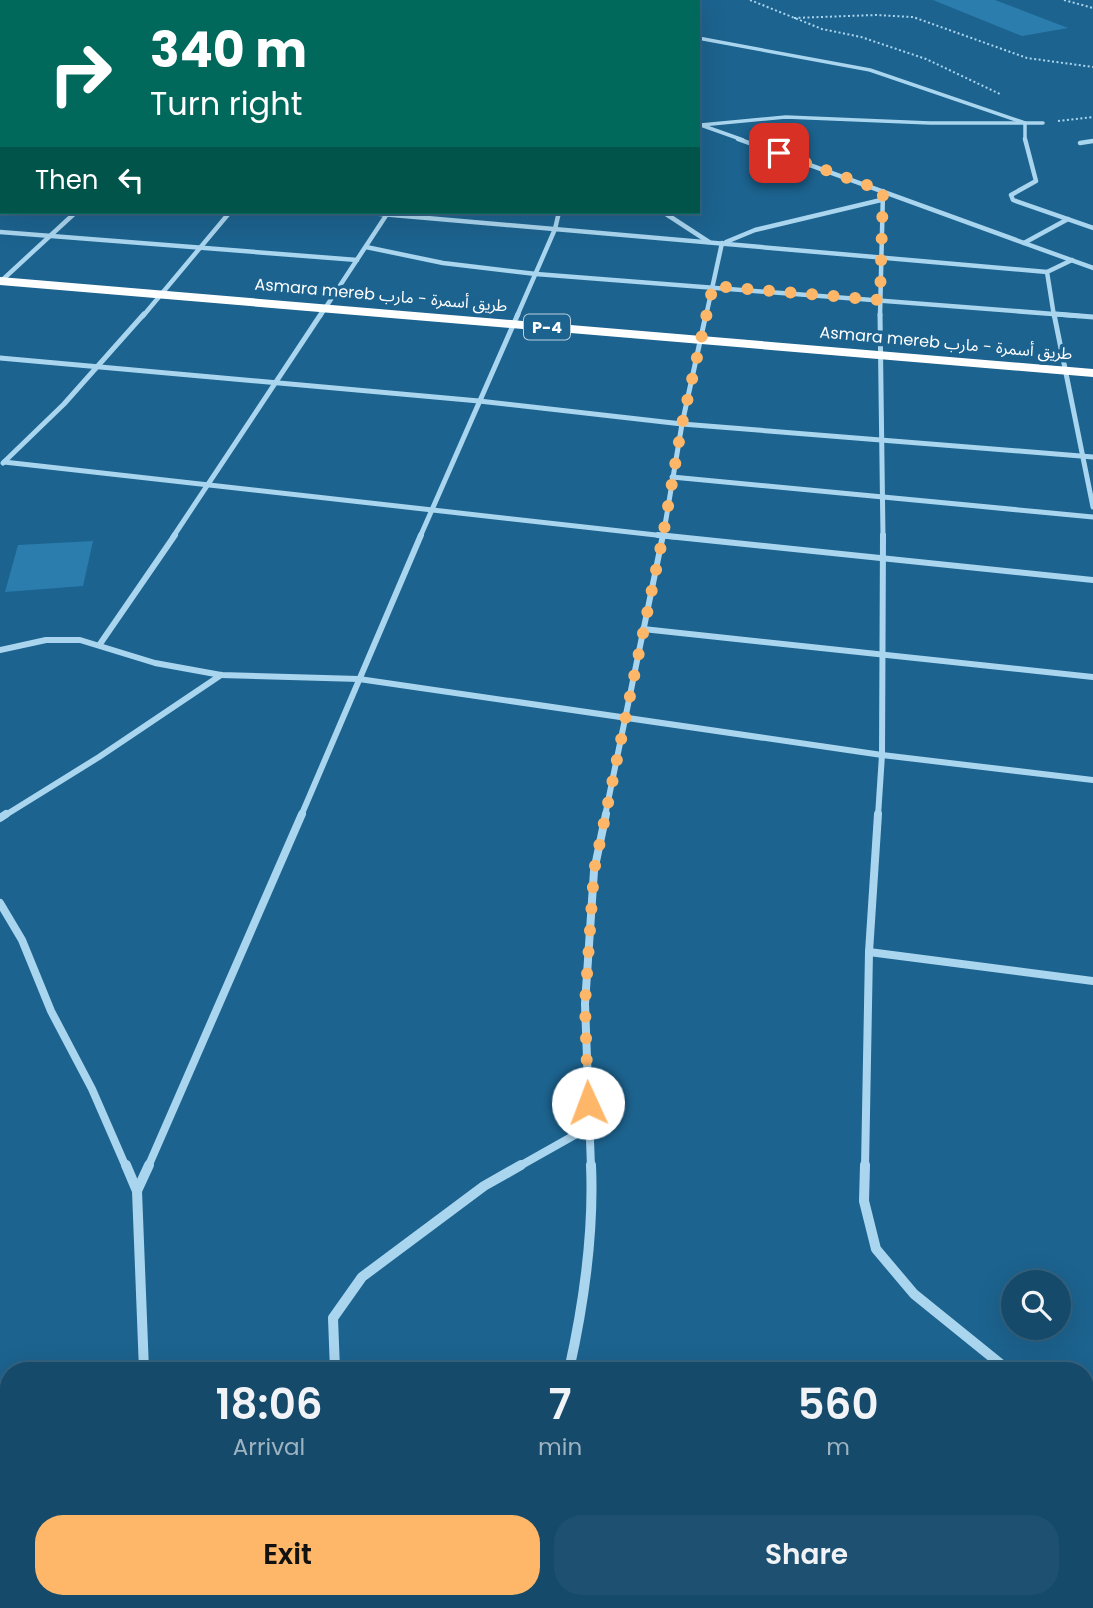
<!DOCTYPE html>
<meta charset="utf-8">
<style>
body{margin:0;font-family:Poppins,"Noto Sans Arabic",sans-serif;background:#1e5171;color:#f1f3f6;height:100vh;display:flex;flex-direction:column;font-size:26px;white-space:nowrap}
*{box-sizing:border-box;margin:0}
p{font-size:23px;color:#9db3c1}
.icon{flex:none;width:38px;height:38px;fill:none;stroke:currentColor;stroke-width:2;stroke-linecap:round;stroke-linejoin:round}
.map{position:relative;flex:1;overflow:hidden}
.drawer{position:absolute;left:0px;top:1362px;width:1094px;height:247px;display:flex;flex-direction:column;background:#154a6b;border-radius:28px 28px 0 0;box-shadow:0 7px 28px #0002,0 0 0 2px #34627e}
.drawer>*{flex:none}
.guide{position:absolute;left:0px;top:0px;width:700px;height:214px;box-shadow:0 7px 28px #0002,0 0 0 2px #34627e;background:#00695c;color:#fff;overflow:hidden}
.fabs{position:absolute;left:1001px;top:1270px;display:grid;gap:14px}
.fabs a{display:grid;place-items:center;width:70px;height:70px;border-radius:50%;background:#154a6b;box-shadow:0 7px 28px #0002,0 0 0 2px #34627e;font-size:35px}
.pin{position:absolute;display:grid;place-items:center;width:60px;height:60px;color:#fff;margin:-30px;border-radius:14px;box-shadow:0 4px 10px #0006}
.me{position:absolute;width:77px;margin:-38px;rotate:358deg;stroke-linejoin:round;filter:drop-shadow(0 0 5px #0008)}
.turn{display:flex;align-items:center;gap:24px;height:147px;padding:0 35px;font-size:32px}
.turn .icon{width:91px;height:91px;stroke-width:2.5}
.turn b{display:block;font-size:49px;line-height:60px}
.then{display:flex;align-items:center;height:66px;padding:0 35px;background:#0003;gap:14px;font-size:26px}
.eta{display:flex;justify-content:space-evenly;align-items:center;height:119px;text-align:center}
.eta b{font-size:42px;font-weight:600;line-height:49px}
.button{display:flex;gap:14px;margin-top:auto;padding:14px 35px}
.button a{flex:1;height:80px;border-radius:28px;background:#feb768;color:#111;font-size:28px;font-weight:600;line-height:80px;text-align:center}
.button a+a{background:#1e5171;color:#f1f3f6}
.map>svg:first-child{display:block}
</style>
<div class="map">
<svg width="1093" height="1608" viewBox="0 0 1093 1608">
<rect width="100%" height="100%" fill="#1c638f"/>
<g fill="#2b7dad">
<path d="M933 0H995L1068 28 1022 36Z"/>
<path d="M93 541 83 586 5 592 18 545Z"/>
</g>
<g fill="none" stroke-linecap="round" stroke-linejoin="round">
<g stroke="#aad5ee" stroke-width="2" stroke-dasharray="2 2.5" stroke-linecap="butt">
<path d="M750 0 822 29 861 37 926 59 1000 94"/>
<path d="M1064 0 1093 8"/>
<path d="M794 18 876 15 913 17 1027 58 1093 67"/>
<path d="M1058 121 1093 117"/>
</g>
<path stroke="#aad5ee" stroke-width="2.5" d="M423 2 430 0"/>
<g stroke="#aad5ee" stroke-width="3.5">
<path d="M350 0 355 2"/>
<path d="M553 0 558 2"/>
<path d="M99 2 101 0"/>
<path d="M175 2 178 0"/>
<path d="M238 2 240 0"/>
<path d="M302 2 304 0"/>
<path d="M698 38 870 70 1025 123V140"/>
<path d="M698 124 743 140"/>
<path d="M701 125 786 117 930 123H1043"/>
</g>
<g stroke="#aad5ee" stroke-width="4.5">
<path d="M738 139 1093 268"/>
<path d="M1025 139 1036 181 1011 195 1013 200 1093 228"/>
<path d="M1080 143 1093 141"/>
<path d="M358 212 1047 272"/>
<path d="M663 212 709 242"/>
<path d="M0 232 357 260"/>
<path d="M726 242 755 230 881 200"/>
<path d="M1024 243 1068 219"/>
<path d="M366 247 443 263 536 274 1079 316"/>
<path d="M0 282 76 212"/>
<path d="M143 316 230 212"/>
<path d="M320 316 387 214"/>
<path d="M517 316 555 229 559 212"/>
<path d="M706 316 722 243"/>
<path d="M880 316 883 191"/>
<path d="M1054 316 1047 272 1072 260"/>
</g>
<g stroke="#aad5ee" stroke-width="5">
<path d="M880 314 883 537"/>
<path d="M1054 314 1093 507"/>
<path d="M1056 314 1093 317"/>
<path d="M0 358 479 401 682 424 1093 457"/>
<path d="M4 462 674 537"/>
<path d="M3 463 64 404 144 314"/>
<path d="M672 477 1093 517"/>
<path d="M173 537 321 314"/>
<path d="M420 537 518 314"/>
<path d="M663 537 682 424 706 314"/>
</g>
<g stroke="#aad5ee" stroke-width="6">
<path d="M658 535 1093 580"/>
<path d="M643 629 1093 677"/>
<path d="M100 644 175 535"/>
<path d="M0 650 46 640H80L155 663 221 675 359 679 882 755 1093 780"/>
<path d="M4 816 99 757 221 675"/>
<path d="M301 816 421 535"/>
<path d="M605 816 663 535"/>
<path d="M878 816 882 755 883 535"/>
</g>
<g stroke="#aad5ee" stroke-width="8">
<path d="M0 818 6 814"/>
<path d="M0 903 22 940 51 1011 92 1089 126 1167"/>
<path d="M869 952 1093 981"/>
<path d="M148 1167 302 814"/>
<path d="M518 1167 589 1127"/>
<path d="M591 1167 585 1004 594 871 606 814"/>
<path d="M865 1167 869 952 878 814"/>
</g>
<g stroke="#aad5ee" stroke-width="10">
<path d="M126 1165 137 1191 144 1370"/>
<path d="M865 1165 864 1201 876 1249 914 1294 1008 1370"/>
<path d="M137 1191 149 1165"/>
<path d="M335 1370 333 1318 362 1277 484 1186 521 1165"/>
<path d="M569 1370C584 1303 594 1234 591 1165"/>
<path d="M1085 1433 1093 1440"/>
<path d="M169 1600V1608"/>
<path d="M376 1600 379 1608"/>
<path d="M540 1600V1608"/>
</g>
<path fill="#fff" fill-rule="evenodd" d="M0 277 1093 369V377L0 285Z"/>
</g>
<g fill="none" stroke-linecap="round" stroke-linejoin="round">
<path stroke="#feb768" stroke-width="12" stroke-dasharray="0 21.6" d="M588 1103 585 1004 594 871 663 536 682 424 713 286 880 300 883 191 779 153"/>
</g>
<g text-anchor="middle" dominant-baseline="central" stroke-width="7" stroke-linejoin="round" paint-order="stroke">
<g font-size="16" fill="#fff" stroke="#1c638f">
<text transform="translate(381 295) rotate(5)">Asmara mereb طريق أسمرة - مارب</text>
<text transform="translate(946 343) rotate(5)">Asmara mereb طريق أسمرة - مارب</text>
</g>
<rect fill="#1c638f" stroke="#bbd0dd" stroke-width="2" x="524" y="314.5" width="46" height="25" rx="5"/>
<g font-size="16" font-weight="bold" fill="#fff">
<text x="547" y="327">P-4</text>
</g>
</g>
</svg>
<div class="fabs">
<a><svg class="icon" aria-label="search" viewBox="0 0 24 24"><circle cx="10" cy="10" r="6"/><path d="M15 15l6 6"/></svg></a>
</div>
<div class="pin" style="left:779px;top:153px;background:#d93025"><svg class="icon" aria-label="arrive" viewBox="0 0 24 24"><path d="M6 21V4h12l-3 4 3 4H6"/></svg></div>
<svg class="me" style="left:588px;top:1103px" viewBox="-20 -20 40 40"><circle r="19" fill="#fff"/><path d="M0-13L10 11 0 6-10 11z" fill="#feb768"/></svg>
<div class="guide">
<div class="turn"><svg class="icon" aria-label="right" viewBox="0 0 24 24"><path d="M7 20v-9h11M14 6l5 5-5 5"/></svg><div><b>340 m</b>Turn right</div></div>
<div class="then">Then<svg class="icon" aria-label="left" viewBox="0 0 24 24"><path d="M17 20v-9H6M10 6l-5 5 5 5"/></svg></div>
</div>
<section class="drawer">
<div class="eta">
<div><b>18:06</b><p>Arrival</p></div>
<div><b>7</b><p>min</p></div>
<div><b>560</b><p>m</p></div>
</div>
<div class="button"><a>Exit</a><a>Share</a></div>
</section>
</div>
